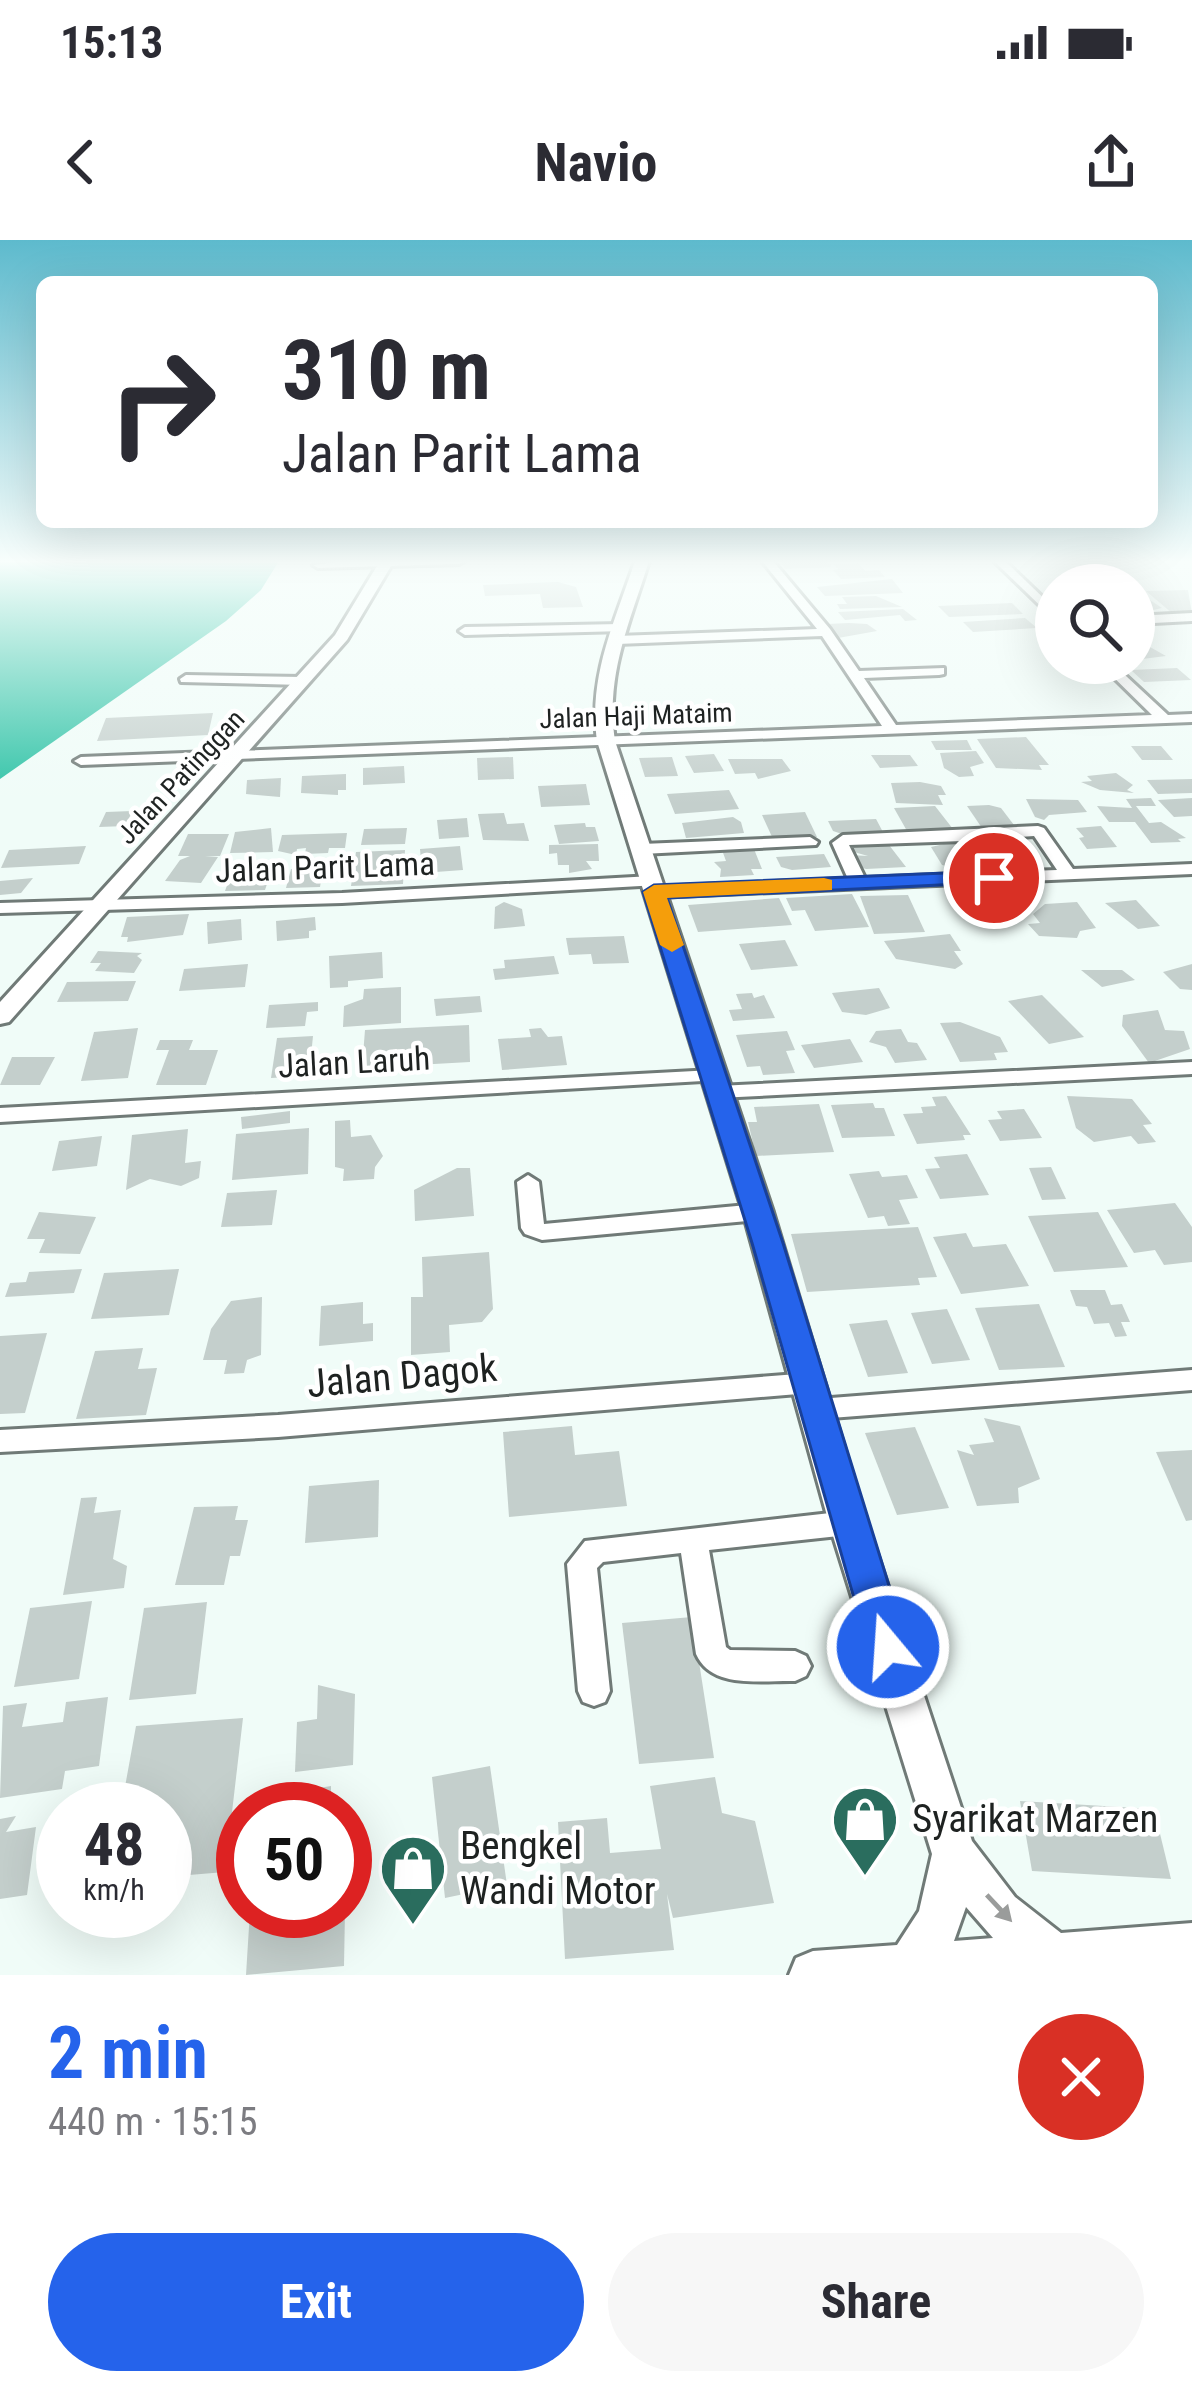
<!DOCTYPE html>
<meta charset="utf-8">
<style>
body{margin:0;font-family:"Roboto Condensed",sans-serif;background:#f7f7f7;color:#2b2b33;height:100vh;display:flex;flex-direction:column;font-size:45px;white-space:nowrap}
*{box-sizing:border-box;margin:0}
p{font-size:39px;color:#7c7c81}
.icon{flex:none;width:66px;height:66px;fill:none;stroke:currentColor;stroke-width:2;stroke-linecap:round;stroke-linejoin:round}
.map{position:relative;height:1735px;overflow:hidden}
.side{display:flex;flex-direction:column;background:#fff;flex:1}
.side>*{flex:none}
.hud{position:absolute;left:36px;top:36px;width:1122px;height:252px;border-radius:18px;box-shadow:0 12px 48px #0002;background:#fff;color:#2b2b33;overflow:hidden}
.buttons{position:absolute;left:1035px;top:324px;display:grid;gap:24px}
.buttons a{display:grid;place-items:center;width:120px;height:120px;border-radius:50%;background:#fff;box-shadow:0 12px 48px #0002;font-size:60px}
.speed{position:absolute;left:36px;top:1542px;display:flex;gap:24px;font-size:60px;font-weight:700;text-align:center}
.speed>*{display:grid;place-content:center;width:156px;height:156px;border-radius:50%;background:#fff;box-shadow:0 12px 48px #0002;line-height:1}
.speed small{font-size:30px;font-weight:400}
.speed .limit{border:18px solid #d22;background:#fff;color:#111}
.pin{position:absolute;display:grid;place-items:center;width:102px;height:102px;color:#fff;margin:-51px;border:6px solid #fff;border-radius:50%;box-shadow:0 3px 12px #0007}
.me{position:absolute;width:132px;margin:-66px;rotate:342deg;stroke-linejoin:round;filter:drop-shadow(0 0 9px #0008)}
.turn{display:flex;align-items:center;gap:42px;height:252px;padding:0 48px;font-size:54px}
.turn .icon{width:156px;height:156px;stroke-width:2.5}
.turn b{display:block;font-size:84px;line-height:102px}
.round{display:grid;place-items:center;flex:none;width:126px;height:126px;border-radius:63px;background:#f7f7f7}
.headline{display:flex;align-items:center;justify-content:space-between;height:204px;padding:0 48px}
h1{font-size:72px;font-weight:700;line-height:90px;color:#2563eb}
.button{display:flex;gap:24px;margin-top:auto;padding:24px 48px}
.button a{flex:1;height:138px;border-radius:72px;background:#2563eb;color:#fff;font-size:48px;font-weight:700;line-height:138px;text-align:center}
.button a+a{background:#f7f7f7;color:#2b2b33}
.status{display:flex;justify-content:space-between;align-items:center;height:84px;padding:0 60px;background:#fff;direction:ltr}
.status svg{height:33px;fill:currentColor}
header{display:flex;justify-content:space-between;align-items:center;height:156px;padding:0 48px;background:#fff;font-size:54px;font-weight:700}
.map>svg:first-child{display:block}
</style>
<div class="status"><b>15:13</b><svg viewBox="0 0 49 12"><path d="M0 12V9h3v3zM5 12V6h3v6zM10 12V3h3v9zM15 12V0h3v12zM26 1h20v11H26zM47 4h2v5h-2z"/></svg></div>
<header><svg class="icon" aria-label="back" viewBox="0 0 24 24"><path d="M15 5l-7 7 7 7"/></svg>Navio<svg class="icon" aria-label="share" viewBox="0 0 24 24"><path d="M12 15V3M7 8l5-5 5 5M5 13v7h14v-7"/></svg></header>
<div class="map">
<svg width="1192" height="1735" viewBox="0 0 1192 1735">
<rect width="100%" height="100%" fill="#f0fcf8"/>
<path fill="#2dc2a5" d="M0 321H279L261 350 226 381 0 539Z"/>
<g fill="#c4cfcc">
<path d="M780 321H827L832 327 785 329Z"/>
<path d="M859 323 865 331 879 330 885 337 841 339 833 330 838 329 833 324Z"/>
<path d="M892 339 903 353 825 356 817 347Z"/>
<path d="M558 342 576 347 583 367 543 368 540 354 485 356 483 345Z"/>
<path d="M1188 350 1192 374H1173L1146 351Z"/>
<path d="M1134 352H1138L1162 368 1145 372 1155 376 1134 377Z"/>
<path d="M876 356 902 367 840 369 837 364H847L842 357Z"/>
<path d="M1012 363 1023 374 949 377 938 366Z"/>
<path d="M903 369 917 380 905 381 900 375 845 380 838 372Z"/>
<path d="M1025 378 1037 388 973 392 963 382Z"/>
<path d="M849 383 867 384 877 391 838 398 827 384Z"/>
<path d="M1141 402 1166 416 1142 419 1134 415V404Z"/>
<path d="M1177 428 1191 440 1144 442 1131 430Z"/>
<path d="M213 473 208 495 97 501 106 478Z"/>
<path d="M1026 497 1049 525H1039L1042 530 996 528 977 499Z"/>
<path d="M967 500 972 510H936L931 501Z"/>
<path d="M1131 506H1161L1173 520H1142Z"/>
<path d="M976 511 984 523 970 527 974 536 959 537 944 528 940 513Z"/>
<path d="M714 514 724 531 694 533 685 516Z"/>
<path d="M871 515H910L918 526 880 528Z"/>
<path d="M513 517 514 539 478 540 477 518Z"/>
<path d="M672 517 678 536 645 537 639 518Z"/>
<path d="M728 519H782L791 531 758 539 755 533 735 534Z"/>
<path d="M404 526 405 543 363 545V528Z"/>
<path d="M1116 533 1133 545 1127 550 1134 553 1100 550 1081 542 1092 541 1087 536Z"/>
<path d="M346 534V550H338V555L301 553 302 536Z"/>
<path d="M281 538 280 557 246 554 247 540Z"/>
<path d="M1192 539V553L1158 554 1147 540Z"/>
<path d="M920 542 941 546 946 555H938L943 565 896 563 891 543Z"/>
<path d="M586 544 590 565 541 567 538 546Z"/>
<path d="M729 550 739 569 675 574 667 554Z"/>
<path d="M1151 558 1156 566H1136L1149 583 1161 582 1186 598 1178 599 1181 602 1151 603 1135 582H1109L1097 566 1132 568 1126 559Z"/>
<path d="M1192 558V576L1174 577 1158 560Z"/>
<path d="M1026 559 1078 560 1087 572 1049 575 1044 580 1035 577Z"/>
<path d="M989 565 1001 568 1017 589 984 591 967 566Z"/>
<path d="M935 566 953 589 907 591 894 568Z"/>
<path d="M132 571 126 586 99 587 106 572Z"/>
<path d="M805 572 817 597 773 599 762 575Z"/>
<path d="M504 573 507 584 524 583 529 601 483 600 478 574Z"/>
<path d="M733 577 741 582 744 593 686 598 682 583Z"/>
<path d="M467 578 469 597 439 599 437 580Z"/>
<path d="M876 579 884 594 845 595 833 591 828 581Z"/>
<path d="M585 583 586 587H595L599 601 559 604 554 585Z"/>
<path d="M1101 586 1117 607 1087 609 1079 598 1084 597 1076 588Z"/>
<path d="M271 588 273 612 230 613 235 592Z"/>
<path d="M407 588 405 604 361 605 364 589Z"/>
<path d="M347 593 345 608H329L328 613 305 614 306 608 297 609 296 615 278 611 282 595Z"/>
<path d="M188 594H229L220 616H205L218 617 201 643 165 641 180 620 190 616H178Z"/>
<path d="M957 601 968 622 956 628 942 625 931 607Z"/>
<path d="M598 604 599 621H586L592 629 569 633V625H558L557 613 549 614V605Z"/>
<path d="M889 605 906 627 866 629 853 625 849 615 868 616 854 612 851 607Z"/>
<path d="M86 606 79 624 1 628 9 610Z"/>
<path d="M460 606 463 630 422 633 420 609Z"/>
<path d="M754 609 762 629H751L754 635 720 637 721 629 714 622 726 621 722 610Z"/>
<path d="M405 610 403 644 351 646 356 612Z"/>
<path d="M824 614 831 627 792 630 781 627 776 617Z"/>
<path d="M235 623H274L265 650 225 651Z"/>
<path d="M323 628 320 647 286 648 291 629Z"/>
<path d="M33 638 21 653 0 655V641Z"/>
<path d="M852 654 869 687 815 691 805 670 792 671 786 658Z"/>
<path d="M908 655 925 692 874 694 860 656Z"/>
<path d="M779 658 792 685 698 692 688 665Z"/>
<path d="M1136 660 1160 686 1138 689 1105 663Z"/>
<path d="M504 662 522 669 525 686 494 689 495 667Z"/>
<path d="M1077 662 1096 688 1080 691 1077 698 1039 696 1028 684 1040 683 1033 674 1045 664Z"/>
<path d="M189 674 183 695 127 702 128 697H121L127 677Z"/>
<path d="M315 677 316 690 309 691V698L277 701 276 681Z"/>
<path d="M241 679 242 700 208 704 207 682Z"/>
<path d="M950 694 961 711H954L963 724 955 729 896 719 884 701Z"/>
<path d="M624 696 629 723 593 724 591 714 569 715 566 698Z"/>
<path d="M785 700 798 726 751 730 739 704Z"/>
<path d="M98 711 142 713 137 716 142 720 134 733 95 731 101 723H90Z"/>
<path d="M382 712 383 738 348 741V747L330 748 329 716Z"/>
<path d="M554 716 559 734 495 740 493 729 505 728 504 720Z"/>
<path d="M248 724 245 747 179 751 184 729Z"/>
<path d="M1192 724V750L1180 749 1163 732Z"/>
<path d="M1081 730H1122L1135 740 1102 747Z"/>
<path d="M136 741 128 761 57 762 67 742Z"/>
<path d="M401 747V783L343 787 344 766 363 759 364 749Z"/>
<path d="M879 748 890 768 866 775 842 772 832 753Z"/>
<path d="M752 753 754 758 764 755 775 778 733 781 729 770 742 769 736 754Z"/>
<path d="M1042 755 1084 797 1049 804 1008 761Z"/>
<path d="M480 756 482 772 436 776 434 759Z"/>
<path d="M318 762V771L307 772 305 786 266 788 269 765Z"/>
<path d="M1158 770 1165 790 1184 791 1190 809 1149 823 1122 786 1123 775Z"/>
<path d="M960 782 1000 797 1008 812 994 813 997 820 960 822 940 783Z"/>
<path d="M469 785 470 822 362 828 365 790Z"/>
<path d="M138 788 128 838 81 841 94 792Z"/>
<path d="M541 788 548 797 562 796 567 825 502 830 498 799 531 797 529 789Z"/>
<path d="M901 789 908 802 917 803 927 820 895 823 886 807 869 802 876 791Z"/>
<path d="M787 791 795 810 786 811 795 833 763 835 760 826 747 827 736 795Z"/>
<path d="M313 796 309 836 271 838 277 798Z"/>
<path d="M850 799 863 822 814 828 801 805Z"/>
<path d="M160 800H193L189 810H218L206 845H156L169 810H156Z"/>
<path d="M12 817H55L40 845H0Z"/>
<path d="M946 856 971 895H963L965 900 917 904 903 874 923 873 921 867 936 866 932 857Z"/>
<path d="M1067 856 1132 859 1152 884 1143 885 1156 902 1138 904 1131 896 1094 902 1076 888Z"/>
<path d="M873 863 875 868H884L895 896 842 898 831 865Z"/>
<path d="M819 864 834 912 756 916 748 882H757L754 867Z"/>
<path d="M1024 869 1042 898 1000 901 988 880 1002 879 997 871Z"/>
<path d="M290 871V883L242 889 241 877Z"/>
<path d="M350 880 351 897 371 895 383 916 375 927 374 939 343 941 344 929 335 927V881Z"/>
<path d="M309 888 308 934 232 940 236 894Z"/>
<path d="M188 889 185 923 201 921 199 938 181 946 150 939 126 950 132 895Z"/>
<path d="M102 896 97 926 52 931 59 901Z"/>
<path d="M967 914 989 955 940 959 925 929 940 928 934 917Z"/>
<path d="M1051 927 1066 959 1042 960 1029 928Z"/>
<path d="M457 928H470L474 976 415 981 414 950Z"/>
<path d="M879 931 882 937 907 935 918 958 899 960 910 984 888 986 884 976 868 978 849 934Z"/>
<path d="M277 950 272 985 221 987 227 953Z"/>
<path d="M1175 963 1192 987V1022L1164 1025 1155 1010 1134 1013 1107 970Z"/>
<path d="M39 972 96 977 80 1014 39 1013 45 999H27Z"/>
<path d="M1098 972 1128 1027 1054 1032 1028 976Z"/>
<path d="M918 987 937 1037 918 1038 920 1045 807 1052 791 994Z"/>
<path d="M966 993 973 1007 1006 1004 1029 1046 961 1054 933 997Z"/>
<path d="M489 1012 493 1069 482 1082 449 1085 450 1112 411 1115V1057H423L422 1017Z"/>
<path d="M82 1029 74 1053 5 1057 10 1043 26 1042 29 1032Z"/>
<path d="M179 1029 169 1075 91 1079 104 1033Z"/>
<path d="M1070 1050H1105L1111 1065 1122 1064 1130 1082H1121L1127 1096 1115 1097 1109 1083 1094 1084 1087 1067 1076 1066Z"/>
<path d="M262 1057 261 1115 247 1120 244 1133 224 1134 227 1120H203L211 1089 231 1061Z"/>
<path d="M363 1062V1084L373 1083V1101L319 1106 321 1066Z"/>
<path d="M1039 1064 1065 1127 999 1130 975 1068Z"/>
<path d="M947 1069 970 1120 932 1124 911 1073Z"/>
<path d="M887 1080 908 1133 868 1137 849 1084Z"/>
<path d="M47 1093 25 1173 0 1174V1096Z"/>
<path d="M143 1108 138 1129 157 1128 146 1175 76 1179 95 1111Z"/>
<path d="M984 1178 1020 1186 1040 1239 1018 1248 1019 1263 977 1266 957 1210 974 1215 969 1205 994 1202Z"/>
<path d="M572 1186 575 1215 619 1211 627 1266 509 1277 503 1192Z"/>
<path d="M915 1187 949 1268 897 1275 865 1193Z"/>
<path d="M1192 1210V1280L1186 1281 1156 1212Z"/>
<path d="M379 1240 378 1297 305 1303 309 1246Z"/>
<path d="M97 1257 94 1273 121 1270 113 1319 127 1326 124 1348 63 1355 81 1258Z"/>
<path d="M238 1266 235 1280H248L240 1316H230L224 1345H175L194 1267Z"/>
<path d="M92 1361 79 1439 14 1447 30 1368Z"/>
<path d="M207 1362 196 1454 129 1460 144 1368Z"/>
<path d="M692 1377 714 1518 639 1524 622 1383Z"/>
<path d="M318 1445 355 1454 353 1525 295 1532 297 1482 317 1479Z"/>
<path d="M108 1457 99 1526 65 1531 62 1549 0 1558 3 1466 27 1463 22 1487 63 1482 66 1462Z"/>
<path d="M243 1478 225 1632 165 1637V1569H121L136 1486Z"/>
<path d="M490 1526 507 1645 445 1658 432 1537Z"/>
<path d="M715 1537 722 1573 755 1581 774 1663 673 1678 667 1654 674 1710 565 1719 558 1582 607 1578 610 1613 661 1609 650 1546Z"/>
<path d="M331 1546V1569H312L313 1549Z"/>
<path d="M1020 1561 1154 1569 1171 1639 1032 1631Z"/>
<path d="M16 1576 6 1592 36 1587 27 1655 0 1659V1579Z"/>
<path d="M250 1671H345L344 1726 246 1735Z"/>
</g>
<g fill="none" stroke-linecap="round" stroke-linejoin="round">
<defs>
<g id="minor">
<path d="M345 321H464L459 324 318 328 313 325Z"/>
<path d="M762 321H773L830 389 859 431 944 428V434L939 435 864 438 896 485 1152 475 1099 423H1112L1168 475 1192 474V482L81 525 74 521 81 517 882 486 822 396 617 404 611 400 617 396 817 389Z"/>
<path d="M994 321H1005L1056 370V381Z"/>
<path d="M1192 373V381L1134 384V376Z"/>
<path d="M620 384 626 388 624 391 465 395 459 391 465 387Z"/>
<path d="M186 435 303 437 310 441 303 445 181 442 180 439Z"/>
<path d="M1038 586 1044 588 1073 629 1192 624V634L654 657 646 652 654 647 848 639 832 603 843 595ZM1034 596 1057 630 999 632 978 600ZM963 601 983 633 865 638 849 605Z"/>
<path d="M810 597 818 602 816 605 642 614 634 609 642 604Z"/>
<path d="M652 636 660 641 658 645 342 663 0 673V663L342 653Z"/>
<path d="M1192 822V834L718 858 708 852 718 846Z"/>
<path d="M713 830 723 836 720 840 0 882V868Z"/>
<path d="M528 935 539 942 544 984 758 964 766 967 769 972 766 977 758 980 542 1000 525 994 521 988 517 942Z"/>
<path d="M1192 1130V1150L818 1179 809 1176 805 1169 809 1162 818 1159Z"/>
<path d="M810 1133 819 1136 823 1143 819 1150 810 1153 278 1197 0 1212V1190L278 1175Z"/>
<path d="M848 1271 858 1274 862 1283 858 1292 848 1295 709 1310 726 1407 730 1410 795 1411 806 1416 811 1426 806 1436 795 1441C762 1440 712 1450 696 1414L681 1313 603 1322 597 1328 610 1451 605 1462 594 1466 583 1462 578 1451 567 1324 585 1301Z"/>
</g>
<g id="major">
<path d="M380 321H394L347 400 9 782 0 784V762L335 395Z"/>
<path d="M635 321H649C630 382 605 435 615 501L773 972 867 1283 972 1601 1015 1657 1061 1693 1192 1683V1735H789L796 1718 813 1711 897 1705 919 1671 932 1614 829 1283 743 972 597 501C588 435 615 382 635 321ZM966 1667 993 1698 954 1701Z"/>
</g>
</defs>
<use href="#minor" stroke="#707a77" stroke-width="6"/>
<use href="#major" stroke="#707a77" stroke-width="6"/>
<use href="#minor" fill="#fff" fill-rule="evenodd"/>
<use href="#major" fill="#fff" fill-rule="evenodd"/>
</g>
<defs><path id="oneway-solid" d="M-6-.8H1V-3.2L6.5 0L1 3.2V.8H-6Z" transform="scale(3)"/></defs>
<use fill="#9a9c9b" href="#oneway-solid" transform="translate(999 1668) rotate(47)"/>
<linearGradient id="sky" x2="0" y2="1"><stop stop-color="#5dbacd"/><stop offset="0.57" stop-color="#f8fefc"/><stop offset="1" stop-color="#f8fefc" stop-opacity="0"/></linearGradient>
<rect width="1192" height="564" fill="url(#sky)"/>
<path fill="#2563eb" stroke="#184099" stroke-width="3" d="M994 631 1002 633V642L667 658 783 1003 908 1407 902 1420 888 1425 874 1420 868 1407 752 1003 643 652 654 645Z"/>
<path fill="#f59e0b" d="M824 638 832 640V650L667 658 684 705 672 712 660 705 643 652 654 645Z"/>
<defs>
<symbol id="shop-pin" viewBox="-11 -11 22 30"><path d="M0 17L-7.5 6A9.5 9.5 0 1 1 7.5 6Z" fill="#2a6d5e" stroke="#fff"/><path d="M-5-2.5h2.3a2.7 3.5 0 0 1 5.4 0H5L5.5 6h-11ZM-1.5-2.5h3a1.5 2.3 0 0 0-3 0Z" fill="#fff"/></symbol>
</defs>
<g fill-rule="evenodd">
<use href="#shop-pin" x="827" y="1541" width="76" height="104"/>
<use href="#shop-pin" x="375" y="1590" width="76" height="104"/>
</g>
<g text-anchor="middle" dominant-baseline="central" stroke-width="9" stroke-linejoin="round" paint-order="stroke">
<g font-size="27" fill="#1e2221" stroke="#fff">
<text transform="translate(636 476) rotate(-2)">Jalan Haji Mataim</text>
<text transform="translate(181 537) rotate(-47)">Jalan Patinggan</text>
</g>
<g font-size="33" fill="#1e2221" stroke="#fff">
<text transform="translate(325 627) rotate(-2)">Jalan Parit Lama</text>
<text transform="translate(354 822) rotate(-3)">Jalan Laruh</text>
</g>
<g font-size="39" fill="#1e2221" stroke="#fff">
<text transform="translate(402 1136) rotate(-5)">Jalan Dagok</text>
</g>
<g font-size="39" fill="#1e2221" stroke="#fff" text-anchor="start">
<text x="912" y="1579">Syarikat Marzen</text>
<text x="460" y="1606">Bengkel<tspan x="460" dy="45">Wandi Motor</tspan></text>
</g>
</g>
</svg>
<div class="buttons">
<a><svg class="icon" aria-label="search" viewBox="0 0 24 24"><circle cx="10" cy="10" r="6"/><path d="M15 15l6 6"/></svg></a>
</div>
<div class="speed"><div>48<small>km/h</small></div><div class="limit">50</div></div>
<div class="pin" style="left:994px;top:638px;background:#d93025"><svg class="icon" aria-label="arrive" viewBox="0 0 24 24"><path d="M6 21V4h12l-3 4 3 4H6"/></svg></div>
<svg class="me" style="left:888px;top:1407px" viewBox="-20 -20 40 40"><circle r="17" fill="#2563eb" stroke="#fff" stroke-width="3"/><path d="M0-11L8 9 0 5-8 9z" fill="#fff"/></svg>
<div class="hud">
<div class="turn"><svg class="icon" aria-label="right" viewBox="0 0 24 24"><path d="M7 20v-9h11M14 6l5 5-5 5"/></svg><div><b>310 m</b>Jalan Parit Lama</div></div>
</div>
</div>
<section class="side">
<div class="headline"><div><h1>2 min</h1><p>440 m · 15:15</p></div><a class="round" style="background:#d93025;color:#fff"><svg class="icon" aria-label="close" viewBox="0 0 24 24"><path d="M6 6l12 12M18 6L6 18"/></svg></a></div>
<div class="button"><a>Exit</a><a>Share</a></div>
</section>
